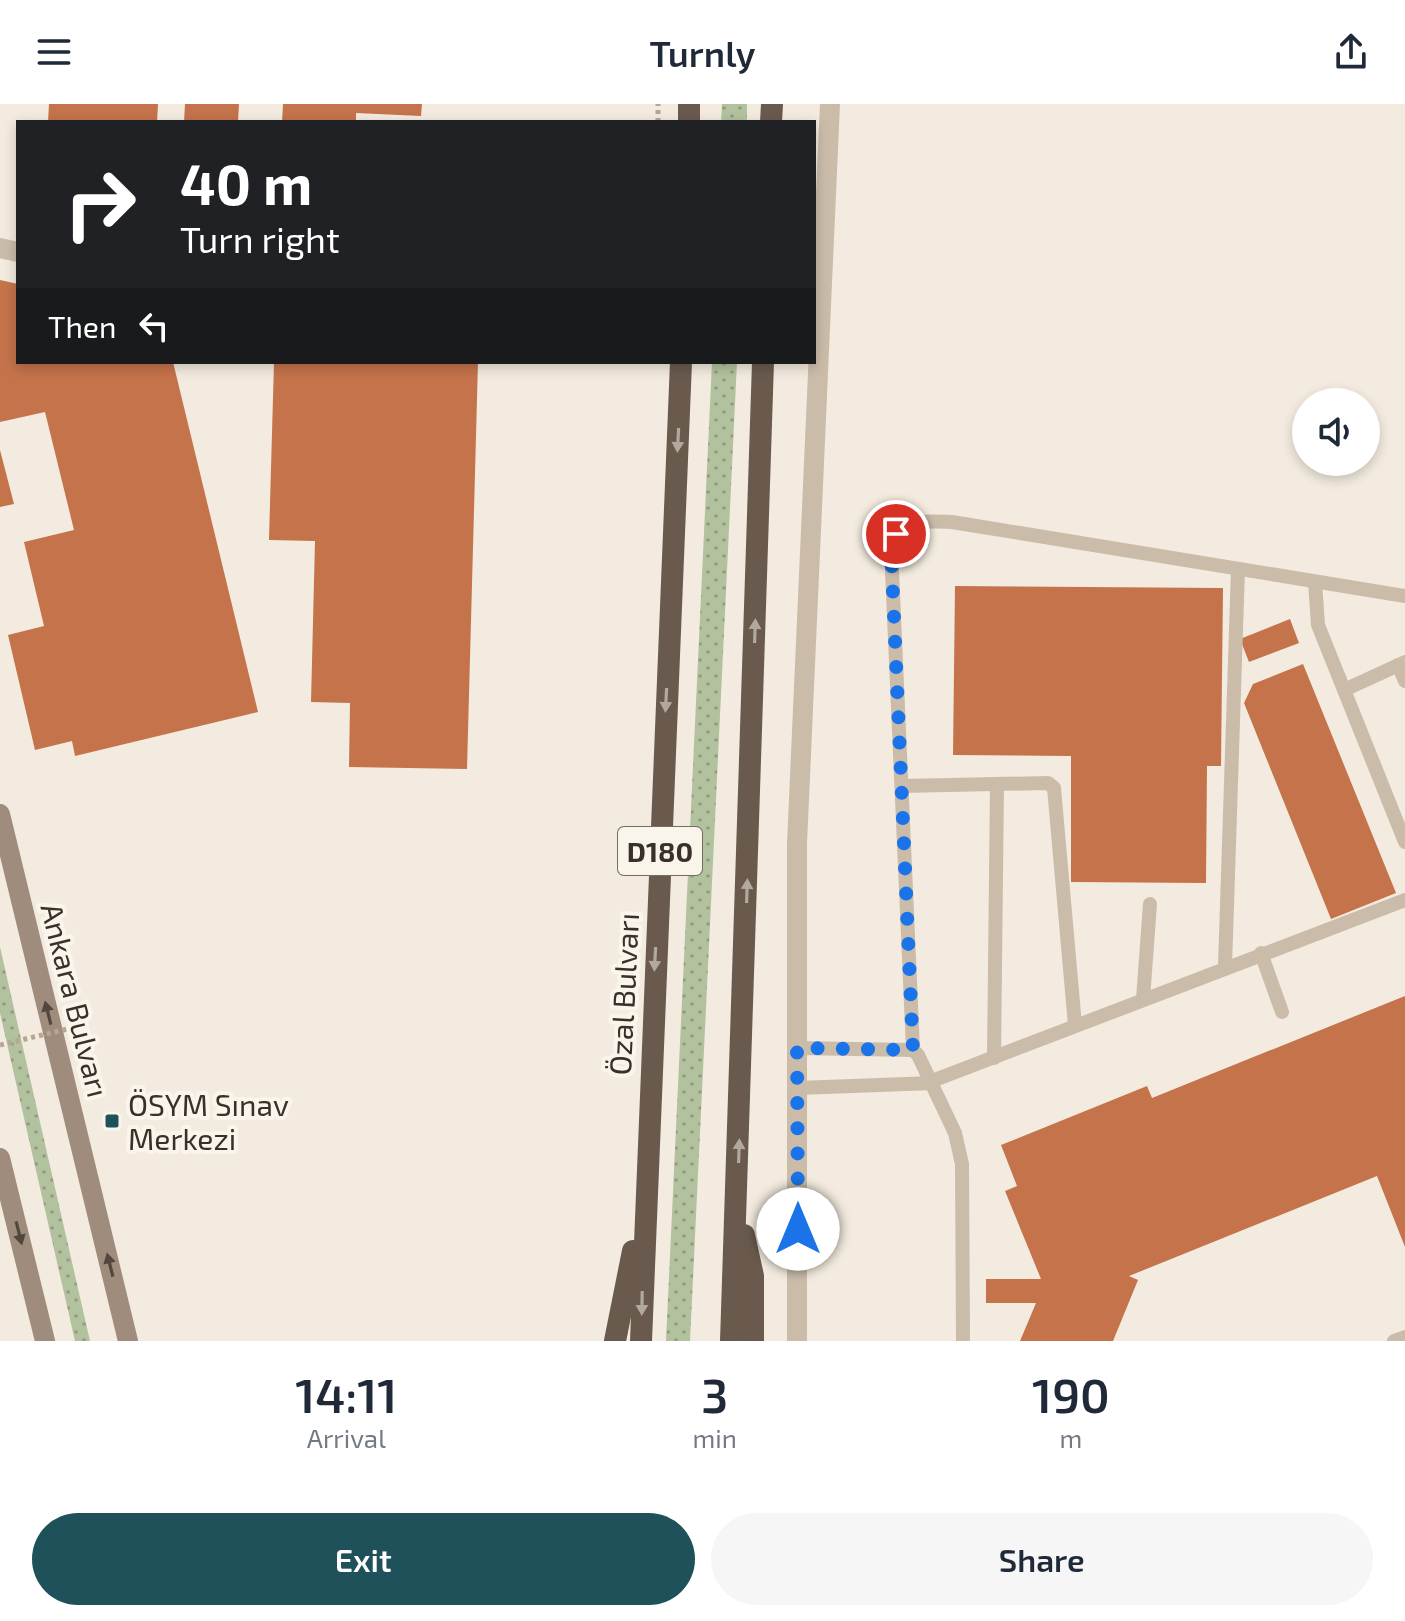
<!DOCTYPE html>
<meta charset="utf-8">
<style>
body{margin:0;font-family:"Exo 2",sans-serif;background:#f6f6f7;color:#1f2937;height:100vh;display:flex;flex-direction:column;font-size:30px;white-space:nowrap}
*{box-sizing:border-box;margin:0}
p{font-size:26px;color:#747a83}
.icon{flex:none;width:44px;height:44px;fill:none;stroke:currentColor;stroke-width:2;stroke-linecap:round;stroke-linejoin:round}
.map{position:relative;height:1237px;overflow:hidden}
.panel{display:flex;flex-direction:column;background:#fff;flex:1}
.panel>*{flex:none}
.hud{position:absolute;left:16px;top:16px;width:800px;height:244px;border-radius:0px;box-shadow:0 4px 12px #0003;background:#202124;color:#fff;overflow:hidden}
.tools{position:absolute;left:1292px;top:284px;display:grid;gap:16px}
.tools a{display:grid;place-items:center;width:88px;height:88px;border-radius:50%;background:#fff;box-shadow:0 4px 12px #0003;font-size:40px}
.pin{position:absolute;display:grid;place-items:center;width:68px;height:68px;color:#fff;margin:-34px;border:4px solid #fff;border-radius:50%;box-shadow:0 2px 8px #0007}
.me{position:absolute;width:88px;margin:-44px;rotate:0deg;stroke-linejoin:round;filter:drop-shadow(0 0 6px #0008)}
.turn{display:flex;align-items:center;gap:28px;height:168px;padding:0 32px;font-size:36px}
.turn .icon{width:104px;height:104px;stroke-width:2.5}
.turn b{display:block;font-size:56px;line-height:68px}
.then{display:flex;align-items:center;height:76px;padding:0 32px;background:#0003;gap:16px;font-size:30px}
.eta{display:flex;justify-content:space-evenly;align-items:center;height:136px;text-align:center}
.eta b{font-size:48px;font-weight:600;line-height:56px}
.action{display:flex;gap:16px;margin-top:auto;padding:16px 32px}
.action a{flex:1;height:92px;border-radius:48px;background:#1f515b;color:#fff;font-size:32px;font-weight:600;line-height:92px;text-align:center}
.action a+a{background:#f6f6f7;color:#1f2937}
header{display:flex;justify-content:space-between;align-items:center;height:104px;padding:0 32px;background:#fff;font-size:36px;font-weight:600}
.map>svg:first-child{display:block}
</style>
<header><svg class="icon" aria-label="menu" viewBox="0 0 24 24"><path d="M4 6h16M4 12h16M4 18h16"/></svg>Turnly<svg class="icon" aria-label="share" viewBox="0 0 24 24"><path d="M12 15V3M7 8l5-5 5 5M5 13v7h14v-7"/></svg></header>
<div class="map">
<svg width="1405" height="1237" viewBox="0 0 1405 1237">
<defs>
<pattern id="green-dots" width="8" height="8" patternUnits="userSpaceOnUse" patternTransform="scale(2)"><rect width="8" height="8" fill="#b3c29e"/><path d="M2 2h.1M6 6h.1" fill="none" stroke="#939e81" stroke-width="1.8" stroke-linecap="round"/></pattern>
</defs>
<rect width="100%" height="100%" fill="#f3ebdf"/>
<g fill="url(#green-dots)">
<path d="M722 0H747V18H721Z"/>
<path d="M712 258H737L690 1237H666Z"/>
<path d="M0 843 90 1237H75L0 909Z"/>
</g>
<g fill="#c5734a">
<path d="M49 0H158L157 18H48Z"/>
<path d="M185 0H239L238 18H184Z"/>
<path d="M283 0H422L421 12 356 9V18H282Z"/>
<path d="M0 176 18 180V258H173L258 608 75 652 72 637 35 646 8 531 44 522 24 438 74 426 45 308 0 318Z"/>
<path d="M274 258H478L467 665 349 663 350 599 311 598 315 437 269 436Z"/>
<path d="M0 346 14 400 0 403Z"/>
<path d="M955 482 1223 484 1221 662H1207L1206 779 1071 778V652L953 651Z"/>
<path d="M1290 515 1299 539 1249 558 1240 535Z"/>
<path d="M1303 560 1396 789 1331 815 1244 599 1253 580Z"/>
<path d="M1405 892V1143L1377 1072 1129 1172 1138 1176 1113 1237H1020L1036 1199H986V1175H1041L1005 1087 1017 1082 1001 1041 1147 982 1152 994Z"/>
</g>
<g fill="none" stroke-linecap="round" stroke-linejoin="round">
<g stroke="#b7a694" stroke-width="5" stroke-dasharray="4 4" stroke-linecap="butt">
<path d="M658 18V0"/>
<path d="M80 922 100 990"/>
</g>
<g stroke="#cbbcaa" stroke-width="14">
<path d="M1315 478 1318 521 1405 738"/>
<path d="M1398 561 1405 577"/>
<path d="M1344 586 1405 558"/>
<path d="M902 682 1048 679 1054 684 1075 921"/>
<path d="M1261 849 1282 908"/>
<path d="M1225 862 1238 465"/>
<path d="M1143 895 1150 800"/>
<path d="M797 944 913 946 918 951 955 1029 962 1060 963 1237"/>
<path d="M913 946 891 444C901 414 924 417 952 418L1405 492"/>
<path d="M994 954 997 680"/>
<path d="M932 977 1405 796"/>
<path d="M798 984 933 979"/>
<path d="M1394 1237 1405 1233"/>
</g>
<path stroke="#cbbcaa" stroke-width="20" d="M0 144 18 148"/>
<path stroke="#cbbcaa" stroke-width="20" d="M797 1237V740L830 0"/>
<g stroke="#9f8c7c" stroke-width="20">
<path d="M0 710 128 1237"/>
<path d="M0 1054 45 1237"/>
</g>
<g stroke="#6a5a4e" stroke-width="22">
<path d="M689 18V0"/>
<path d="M771 18 772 0"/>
<path d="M744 1131 753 1172V1237"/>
<path d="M615 1237 633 1147"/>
<path d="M641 1237 681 258"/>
<path d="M731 1237 763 258"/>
</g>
<path stroke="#b7a694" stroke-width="5" stroke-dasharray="4 4" stroke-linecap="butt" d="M0 941 80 922"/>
</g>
<defs><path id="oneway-solid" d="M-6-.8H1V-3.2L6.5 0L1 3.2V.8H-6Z" transform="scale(2)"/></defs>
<g fill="#b2a89c">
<use href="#oneway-solid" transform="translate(678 336) rotate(93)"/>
<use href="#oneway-solid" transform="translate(755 527) rotate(-88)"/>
<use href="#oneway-solid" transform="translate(666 596) rotate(93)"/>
<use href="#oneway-solid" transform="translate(747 787) rotate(-88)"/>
<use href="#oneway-solid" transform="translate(655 855) rotate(93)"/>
<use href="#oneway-solid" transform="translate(739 1047) rotate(-88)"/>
<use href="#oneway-solid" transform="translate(642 1199) rotate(91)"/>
</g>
<g fill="#52473e">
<use href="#oneway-solid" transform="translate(48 909) rotate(-104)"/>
<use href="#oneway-solid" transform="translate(19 1129) rotate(76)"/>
<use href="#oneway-solid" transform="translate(110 1161) rotate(-104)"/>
</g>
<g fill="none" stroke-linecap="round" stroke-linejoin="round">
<path stroke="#1a73e8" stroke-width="14" stroke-dasharray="0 25.2" d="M798 1125 797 944 913 946 891 444 896 430"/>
</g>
<rect fill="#1f515b" stroke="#faf5eb" stroke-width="3" x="104" y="1009" width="16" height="16" rx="4"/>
<g text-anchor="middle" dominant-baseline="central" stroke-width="8" stroke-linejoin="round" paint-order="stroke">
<rect fill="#faf5eb" stroke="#736b64" stroke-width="2" x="618" y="723" width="84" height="48" rx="6"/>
<g font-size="28" font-weight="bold" fill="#39302a">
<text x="660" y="747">D180</text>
</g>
<g font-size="30" fill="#39302a" stroke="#faf5eb">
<text transform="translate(623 890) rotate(-87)">Özal Bulvarı</text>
<text transform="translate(76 896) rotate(76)">Ankara Bulvarı</text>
</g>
<g font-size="30" fill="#39302a" stroke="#faf5eb" text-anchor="start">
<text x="128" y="1000">ÖSYM Sınav<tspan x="128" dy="34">Merkezi</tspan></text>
</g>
</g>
</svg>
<div class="tools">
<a><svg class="icon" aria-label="sound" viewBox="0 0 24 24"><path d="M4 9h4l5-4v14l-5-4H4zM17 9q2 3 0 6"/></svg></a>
</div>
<div class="pin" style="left:896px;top:430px;background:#d93025"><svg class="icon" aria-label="arrive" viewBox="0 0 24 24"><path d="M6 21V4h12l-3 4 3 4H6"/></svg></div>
<svg class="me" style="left:798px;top:1125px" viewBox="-20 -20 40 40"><circle r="19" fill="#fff"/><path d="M0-13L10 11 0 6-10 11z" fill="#1a73e8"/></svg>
<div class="hud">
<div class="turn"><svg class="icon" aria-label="right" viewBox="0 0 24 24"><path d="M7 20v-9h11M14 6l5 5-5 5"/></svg><div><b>40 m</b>Turn right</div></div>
<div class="then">Then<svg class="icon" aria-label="left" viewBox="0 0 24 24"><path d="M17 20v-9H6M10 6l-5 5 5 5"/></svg></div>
</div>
</div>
<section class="panel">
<div class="eta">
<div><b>14:11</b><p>Arrival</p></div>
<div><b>3</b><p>min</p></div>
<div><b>190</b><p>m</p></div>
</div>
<div class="action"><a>Exit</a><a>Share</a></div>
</section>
